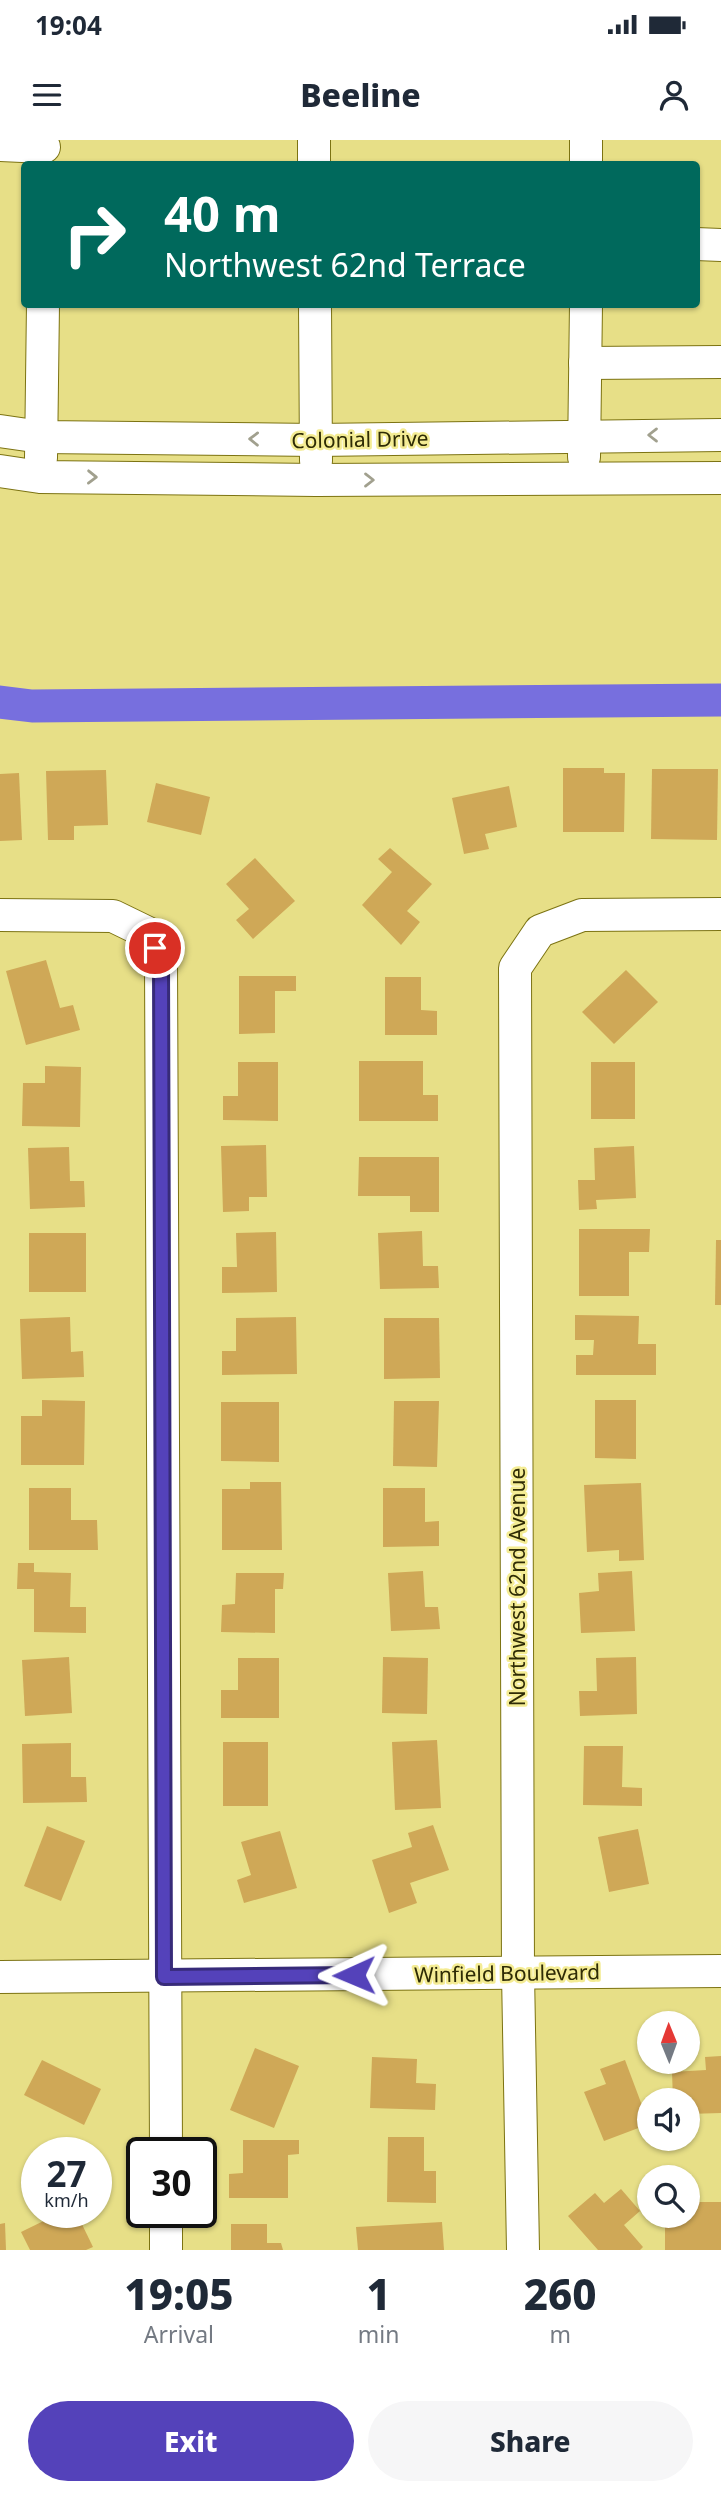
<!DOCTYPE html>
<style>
body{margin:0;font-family:"Noto Sans",sans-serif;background:#f6f6f7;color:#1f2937;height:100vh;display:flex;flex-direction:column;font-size:26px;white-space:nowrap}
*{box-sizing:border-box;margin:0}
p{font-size:23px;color:#747a83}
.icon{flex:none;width:38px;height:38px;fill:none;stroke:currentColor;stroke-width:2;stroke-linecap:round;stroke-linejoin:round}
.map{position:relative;height:2110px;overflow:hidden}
.side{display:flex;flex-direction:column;background:#fff;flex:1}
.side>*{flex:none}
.guide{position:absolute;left:21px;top:21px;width:679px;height:147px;border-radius:7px;box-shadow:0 2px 5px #0004;background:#00695c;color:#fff;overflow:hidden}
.needle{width:46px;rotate:359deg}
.buttons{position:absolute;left:637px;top:1871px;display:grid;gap:14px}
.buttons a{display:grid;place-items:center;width:63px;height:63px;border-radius:50%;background:#fff;box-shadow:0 2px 5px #0004;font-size:35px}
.speed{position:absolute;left:21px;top:1997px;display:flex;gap:14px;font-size:35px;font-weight:700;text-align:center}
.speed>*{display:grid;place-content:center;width:91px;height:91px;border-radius:50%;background:#fff;box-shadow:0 2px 5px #0004;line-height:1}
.speed small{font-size:18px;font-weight:400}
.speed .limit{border:4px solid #111;border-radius:10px;background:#fff;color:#111}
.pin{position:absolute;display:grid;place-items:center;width:60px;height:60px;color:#fff;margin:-30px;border:4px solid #fff;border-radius:50%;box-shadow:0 2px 7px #0007}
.me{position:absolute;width:77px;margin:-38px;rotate:269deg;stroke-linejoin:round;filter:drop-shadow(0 0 5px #0008)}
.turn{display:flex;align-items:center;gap:24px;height:147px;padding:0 28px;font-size:32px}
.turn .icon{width:91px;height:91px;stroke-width:2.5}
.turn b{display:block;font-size:49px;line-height:60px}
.eta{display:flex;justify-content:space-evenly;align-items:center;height:119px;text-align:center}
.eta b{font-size:42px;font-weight:800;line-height:49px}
.action{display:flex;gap:14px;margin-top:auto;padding:14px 28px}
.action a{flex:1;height:80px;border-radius:42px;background:#5442ba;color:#fff;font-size:28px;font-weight:800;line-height:80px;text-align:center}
.action a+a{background:#f6f6f7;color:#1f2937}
.status{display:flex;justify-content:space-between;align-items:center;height:49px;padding:0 35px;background:#fff;direction:ltr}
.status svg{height:19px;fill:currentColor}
header{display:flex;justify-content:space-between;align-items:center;height:91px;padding:0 28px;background:#fff;font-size:32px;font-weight:800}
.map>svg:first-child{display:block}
</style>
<div class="status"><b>19:04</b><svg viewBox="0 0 49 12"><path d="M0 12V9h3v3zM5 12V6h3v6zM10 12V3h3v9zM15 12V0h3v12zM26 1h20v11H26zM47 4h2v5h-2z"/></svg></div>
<header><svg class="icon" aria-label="menu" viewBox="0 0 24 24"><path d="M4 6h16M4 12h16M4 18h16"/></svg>Beeline<svg class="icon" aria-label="person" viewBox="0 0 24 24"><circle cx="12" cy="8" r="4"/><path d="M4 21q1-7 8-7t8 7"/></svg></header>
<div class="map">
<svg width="721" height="2110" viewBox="0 0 721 2110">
<rect width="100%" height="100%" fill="#e7df87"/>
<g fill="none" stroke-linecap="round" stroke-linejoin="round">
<path stroke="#776fde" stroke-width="33" d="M0 562 32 566 721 560"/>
</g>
<g fill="#cfa857">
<path d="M563 628H604V633H625L624 692H563Z"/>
<path d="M652 629H718L717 700 651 699Z"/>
<path d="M106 630 108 685 74 686V700H48L46 631Z"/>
<path d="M19 633 22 700 0 701V634Z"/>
<path d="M156 643 210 657 201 695 147 682Z"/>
<path d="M509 646 517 687 485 694 489 709 464 714 452 658Z"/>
<path d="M390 708 432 744 407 771 420 782 401 805 362 765 392 732 378 719Z"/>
<path d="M255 718 295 761 253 799 236 780 249 769 226 744Z"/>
<path d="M46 820 60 868 73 865 80 890 26 905 6 831Z"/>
<path d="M626 830 658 862 614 904 582 872Z"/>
<path d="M239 836H296V851H275V893L239 894Z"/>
<path d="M385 837H421V870L437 871V895H385Z"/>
<path d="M359 921H423V955H438V981H359Z"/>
<path d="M238 922H278V981L223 980V956H238Z"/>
<rect x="591" y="922" width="44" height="57"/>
<path d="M45 926 81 927 80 987 22 986 23 943H45Z"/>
<path d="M266 1005 267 1057H249V1071L223 1072 221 1006Z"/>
<path d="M634 1006 636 1058 596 1060 597 1069 579 1070 578 1040H595L594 1008Z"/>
<path d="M69 1007 70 1041H84L85 1067 30 1069 28 1008Z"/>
<path d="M359 1017H439V1072H410V1056H358Z"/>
<path d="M579 1089H650L649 1112H629V1156H579Z"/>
<path d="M422 1091 423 1126H438L439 1148 380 1149 378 1093Z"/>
<path d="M276 1092 277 1152 222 1153V1127H237L236 1093Z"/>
<rect x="29" y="1093" width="57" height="59"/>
<path d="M716 1100H721V1165H715Z"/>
<path d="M575 1175 639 1176 638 1204H656V1235H576V1215H593L594 1200H575Z"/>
<path d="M70 1177 71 1212 83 1211 84 1237 22 1239 20 1179Z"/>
<path d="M296 1177 297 1234 222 1235V1211H236V1178Z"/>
<path d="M384 1178H439L440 1238 384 1239Z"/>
<path d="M42 1260 85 1261 84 1325H21V1276H42Z"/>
<path d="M595 1260H636V1319L595 1318Z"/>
<path d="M394 1261H439L437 1327 393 1326Z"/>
<path d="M221 1262H279V1322L221 1321Z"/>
<path d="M250 1342H281L282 1410H222V1349H250Z"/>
<path d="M641 1343 644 1420 619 1421V1410L587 1412 584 1345Z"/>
<path d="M29 1348H71V1380H97L98 1410H29Z"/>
<path d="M383 1348H425V1382L439 1381V1406L383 1407Z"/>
<path d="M18 1423H34V1432L71 1433 70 1467H86V1493L34 1492V1449H17Z"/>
<path d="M423 1431 425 1467H438L440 1489 391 1491 388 1433Z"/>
<path d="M632 1431 635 1491 581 1493 579 1453 599 1451 598 1433Z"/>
<path d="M236 1433H284L283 1449H275V1493L221 1492 222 1465 235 1464Z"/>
<path d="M69 1517 72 1573 25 1576 22 1520Z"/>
<path d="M383 1517 428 1518 427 1574 382 1573Z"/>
<path d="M636 1517 637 1574 580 1576 579 1551H597L596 1518Z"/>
<path d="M238 1518H279V1578H221V1550H238Z"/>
<path d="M437 1600 441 1668 395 1670 392 1602Z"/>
<rect x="223" y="1602" width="45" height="64"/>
<path d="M71 1603V1637H86L87 1662 23 1663 22 1604Z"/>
<path d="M584 1606H623L622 1647 642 1648V1666L583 1665Z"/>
<path d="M433 1685 449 1730 410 1743 417 1763 389 1773 372 1720 412 1707 408 1693Z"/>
<path d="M47 1686 85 1701 61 1761 24 1746Z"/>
<path d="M638 1689 649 1744 609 1752 598 1697Z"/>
<path d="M280 1691 297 1748 244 1763 237 1740 251 1735 241 1702Z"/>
<path d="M255 1908 299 1926 274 1988 230 1970Z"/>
<path d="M721 1916V1973L688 1974V1960H673L672 1932 706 1930 705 1917Z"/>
<path d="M372 1917 417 1919 416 1943 436 1944 435 1970 370 1968Z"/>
<path d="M42 1920 101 1949 84 1985 24 1955Z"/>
<path d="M625 1920 649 1984 604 2001 584 1952 606 1944 600 1929Z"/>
<path d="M388 1997H424V2031H436V2063L387 2062Z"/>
<path d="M243 2000H299V2014L288 2015V2058H229V2034L243 2033Z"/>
<path d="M621 2049 640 2071 624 2085 643 2107 640 2110H598L568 2076 595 2053 604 2063Z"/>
<path d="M688 2062H721V2110H665V2076H688Z"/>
<path d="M62 2072H76L93 2107 86 2110H30L21 2092Z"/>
<path d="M442 2082 444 2110H358L356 2087Z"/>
<path d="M5 2083 6 2110H0V2084Z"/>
<path d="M231 2084H267V2103H281L283 2110H231Z"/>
</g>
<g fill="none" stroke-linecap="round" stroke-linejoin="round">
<defs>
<g id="minor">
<path d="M314 0V24"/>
<path d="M0 5 44 7"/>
<path d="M586 24V0"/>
<path d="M696 104 721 105"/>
<path d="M315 164 316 321"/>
<path d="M585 223 721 222"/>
<path d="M0 291 41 297 316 300 721 295"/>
<path d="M584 317 586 164"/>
<path d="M41 318 43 164"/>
<path d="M0 331 40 337 316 340 721 338"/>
<path d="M0 775 113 776 148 793 161 822 166 2012"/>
<path d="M0 1837 721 1831"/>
<path d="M166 2072V2110"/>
<path d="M523 2110 518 1833 515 828 540 791 582 775 721 774"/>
</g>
</defs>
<use href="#minor" stroke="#7c7312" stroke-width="34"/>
<use href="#minor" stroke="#fff" stroke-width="32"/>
</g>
<defs><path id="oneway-chevron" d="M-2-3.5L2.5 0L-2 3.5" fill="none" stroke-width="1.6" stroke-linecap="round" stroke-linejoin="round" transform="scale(1.75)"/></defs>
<g stroke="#a1a08e">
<use href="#oneway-chevron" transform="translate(653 295) rotate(180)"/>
<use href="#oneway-chevron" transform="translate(254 299) rotate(-179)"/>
<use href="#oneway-chevron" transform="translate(92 337) rotate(1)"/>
<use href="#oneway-chevron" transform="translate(369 340)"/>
</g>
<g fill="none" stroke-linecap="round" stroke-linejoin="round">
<defs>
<path id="route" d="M155 808 161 822 164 1837 354 1835"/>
</defs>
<use href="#route" stroke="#372b79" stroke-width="18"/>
<use href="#route" stroke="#5442ba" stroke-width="12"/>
</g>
<g text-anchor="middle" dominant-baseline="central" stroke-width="5" stroke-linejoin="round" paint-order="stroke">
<g font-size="21" fill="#2e2b05" stroke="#f4ec94">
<text transform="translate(360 299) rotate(-1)">Colonial Drive</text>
<text transform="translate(517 1447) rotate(-90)">Northwest 62nd Avenue</text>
<text transform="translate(507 1833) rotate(-1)">Winfield Boulevard</text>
</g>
</g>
</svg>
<div class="buttons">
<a><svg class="needle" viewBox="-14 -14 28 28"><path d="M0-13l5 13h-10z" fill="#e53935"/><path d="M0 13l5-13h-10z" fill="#747a83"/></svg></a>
<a><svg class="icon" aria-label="sound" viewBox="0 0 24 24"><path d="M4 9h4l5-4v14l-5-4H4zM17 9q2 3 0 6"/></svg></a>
<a><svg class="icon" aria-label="search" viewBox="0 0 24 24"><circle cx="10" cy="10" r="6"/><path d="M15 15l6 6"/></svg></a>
</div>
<div class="speed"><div>27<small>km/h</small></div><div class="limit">30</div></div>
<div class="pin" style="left:155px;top:808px;background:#d93025"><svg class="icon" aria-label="arrive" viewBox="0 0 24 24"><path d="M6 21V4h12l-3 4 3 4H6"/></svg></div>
<svg class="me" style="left:354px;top:1835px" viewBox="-20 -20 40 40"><path d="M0-17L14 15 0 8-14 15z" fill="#5442ba" stroke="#fff" stroke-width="4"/></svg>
<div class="guide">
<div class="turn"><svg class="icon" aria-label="right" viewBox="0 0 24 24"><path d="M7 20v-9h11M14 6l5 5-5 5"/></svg><div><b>40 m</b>Northwest 62nd Terrace</div></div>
</div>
</div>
<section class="side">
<div class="eta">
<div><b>19:05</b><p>Arrival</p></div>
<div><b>1</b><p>min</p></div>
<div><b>260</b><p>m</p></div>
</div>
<div class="action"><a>Exit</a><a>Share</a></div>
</section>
